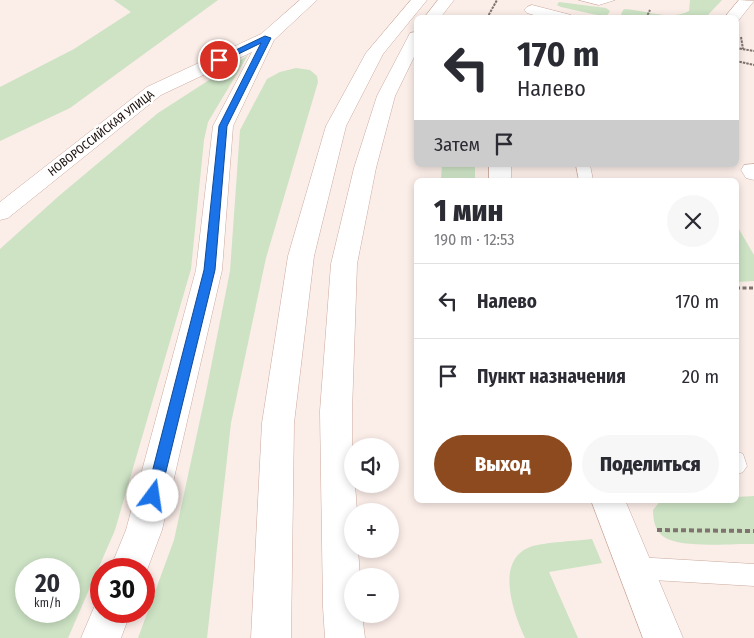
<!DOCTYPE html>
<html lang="ru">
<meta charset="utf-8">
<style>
body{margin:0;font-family:"Fira Sans Condensed",sans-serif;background:#f7f7f7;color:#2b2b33;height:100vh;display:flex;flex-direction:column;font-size:19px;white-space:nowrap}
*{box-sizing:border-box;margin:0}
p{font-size:16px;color:#7c7c81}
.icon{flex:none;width:28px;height:28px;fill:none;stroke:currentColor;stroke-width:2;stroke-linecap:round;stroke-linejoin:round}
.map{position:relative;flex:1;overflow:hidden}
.drawer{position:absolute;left:414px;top:178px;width:325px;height:325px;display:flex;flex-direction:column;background:#fff;border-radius:8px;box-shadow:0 2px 8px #0003}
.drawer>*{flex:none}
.hud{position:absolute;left:414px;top:15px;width:325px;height:152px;border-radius:8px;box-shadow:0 2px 8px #0003;background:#fff;color:#2b2b33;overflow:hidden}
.fabs{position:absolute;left:344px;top:438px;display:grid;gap:10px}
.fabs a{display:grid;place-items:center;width:55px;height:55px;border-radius:50%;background:#fff;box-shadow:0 2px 8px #0003;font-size:25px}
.speed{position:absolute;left:15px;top:558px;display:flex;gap:10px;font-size:25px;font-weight:700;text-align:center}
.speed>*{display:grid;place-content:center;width:65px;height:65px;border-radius:50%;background:#fff;box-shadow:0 2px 8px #0003;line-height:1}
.speed small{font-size:12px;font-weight:400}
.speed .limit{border:8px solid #d22;background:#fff;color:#111}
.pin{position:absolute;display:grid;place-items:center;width:42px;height:42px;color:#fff;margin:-21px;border:2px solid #fff;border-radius:50%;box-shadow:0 1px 5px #0007}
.me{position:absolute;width:55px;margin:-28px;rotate:14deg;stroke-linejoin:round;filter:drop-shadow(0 0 4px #0008)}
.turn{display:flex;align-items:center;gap:18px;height:105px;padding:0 20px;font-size:22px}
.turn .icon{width:65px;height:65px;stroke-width:2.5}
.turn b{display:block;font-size:35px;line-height:42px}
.then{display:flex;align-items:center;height:48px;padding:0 20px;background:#0003;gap:10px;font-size:19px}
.round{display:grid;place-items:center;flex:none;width:52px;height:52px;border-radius:26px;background:#f7f7f7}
.head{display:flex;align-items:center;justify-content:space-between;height:85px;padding:0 20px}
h1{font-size:30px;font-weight:800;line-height:38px}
.cta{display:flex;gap:10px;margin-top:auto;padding:10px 20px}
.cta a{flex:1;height:58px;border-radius:30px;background:#8e4a1f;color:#fff;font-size:20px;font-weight:800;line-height:58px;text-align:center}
.cta a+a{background:#f7f7f7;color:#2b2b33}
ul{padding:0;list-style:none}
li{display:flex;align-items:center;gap:15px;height:75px;padding:0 20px;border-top:1px solid #e1e1e2}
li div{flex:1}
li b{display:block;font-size:19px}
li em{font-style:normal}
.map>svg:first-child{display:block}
</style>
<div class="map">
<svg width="754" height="638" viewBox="0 0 754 638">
<rect width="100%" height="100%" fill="#fbede8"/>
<g fill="#cde3c4" fill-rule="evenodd">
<path d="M114 0H218L70 108 0 141V87L74 49 131 12Z"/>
<path d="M690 0H722L706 17H620L623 10 625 9C644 10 671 21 689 11Z"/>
<path d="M559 2 606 8 610 11 607 16H601L561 7 557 5Z"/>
<path d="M248 55 208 122 204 140 191 269 115 530 68 638H0V249L60 195 158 113ZM26 569H69V611H26Z"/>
<path d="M296 68 310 70 317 76 318 82 266 258 231 423 207 638H138L174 540 206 392 230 271 240 130 267 79 280 72Z"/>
<path d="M442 165H475V180H441Z"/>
<path d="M736 224 754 255V281L736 282Z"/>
<path d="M754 496V544C731 543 683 549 664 537 655 531 653 520 653 510L661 500H736V497Z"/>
<path d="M592 539 602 563 549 572 578 638H525C514 614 494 561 530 547 545 542 576 541 592 539Z"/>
</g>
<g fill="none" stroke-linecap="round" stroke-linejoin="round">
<defs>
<g id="lane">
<path d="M579 0H615L599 5Z"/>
<path d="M576 165H590L593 180H579Z"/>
<path d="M736 451 743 454 747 466 743 472 736 475Z"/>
<path d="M636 557 754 564V586L636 579 628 576 624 568 628 560Z"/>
</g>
<g id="street">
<path d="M300 0H317L274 40 233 126 222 270 162 530 144 578V569H110L126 530 196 270 213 126 252 52 161 95 8 218 0 220V202L147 87 261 34Z"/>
<path d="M739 0 754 1 738 21 736 18H724Z"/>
<path d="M532 5 571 15 573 18H544L527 13 524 10 527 7Z"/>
<path d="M754 164V180L746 178 741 170 744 165Z"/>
<rect x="489" y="165" width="22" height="15"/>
<path d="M591 500H625L683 638H643Z"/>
<path d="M101 596V611H131L121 638H81L98 598Z"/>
</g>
<g id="highway">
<path d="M411 0H427L383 54 346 126 314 256 294 423 291 638H251L262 423 288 256 326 126 366 53Z"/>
<path d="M438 0H454L440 18H424Z"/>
<path d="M416 32V53L395 96 376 168 357 264 352 411V484H355L357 511H352V549H358L360 576H352V614H362L365 638H325L323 607 320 411 331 264 354 168 377 96 408 37 410 33Z"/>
</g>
</defs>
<use href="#lane" stroke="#cbab9f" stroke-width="1"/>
<use href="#street" stroke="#cbab9f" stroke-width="1"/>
<use href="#highway" stroke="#cbab9f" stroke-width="1"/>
<g stroke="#7f736f" stroke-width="2" stroke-dasharray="2.5 1" stroke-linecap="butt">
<path d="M487 18 497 0"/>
<path d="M646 18 650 10"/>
<path d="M741 37 743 49"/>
<path d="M736 48 754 51"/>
<path d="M736 61 754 65"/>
</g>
<path stroke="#7f736f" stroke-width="3" stroke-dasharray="4 2.5" stroke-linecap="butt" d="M736 288H754"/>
<path stroke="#7f736f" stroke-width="4" stroke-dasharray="5 3" stroke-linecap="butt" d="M657 530 754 531"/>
<use href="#lane" fill="#fff" fill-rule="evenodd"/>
<use href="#street" fill="#fff" fill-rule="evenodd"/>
<use href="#highway" fill="#fff" fill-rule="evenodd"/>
</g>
<path fill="#1a73e8" stroke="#114b97" d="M265 36 271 38 227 126 215 270 160 496 158 500 153 502 148 500 146 496 204 270 219 126 261 43 222 62 215 60Z"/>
<g text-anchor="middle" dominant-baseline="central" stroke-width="4.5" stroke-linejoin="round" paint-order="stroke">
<g font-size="12" fill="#190e0a" stroke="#fefefe">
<text transform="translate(101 133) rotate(-38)">НОВОРОССИЙСКАЯ УЛИЦА</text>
</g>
</g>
</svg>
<div class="fabs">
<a><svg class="icon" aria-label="sound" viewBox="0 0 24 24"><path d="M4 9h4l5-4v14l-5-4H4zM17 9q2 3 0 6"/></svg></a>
<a>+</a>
<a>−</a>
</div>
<div class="speed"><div>20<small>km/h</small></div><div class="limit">30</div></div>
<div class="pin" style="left:219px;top:60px;background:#d93025"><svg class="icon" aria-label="arrive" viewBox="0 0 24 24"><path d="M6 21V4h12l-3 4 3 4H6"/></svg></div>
<svg class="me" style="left:153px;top:496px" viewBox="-20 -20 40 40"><circle r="19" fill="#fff"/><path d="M0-13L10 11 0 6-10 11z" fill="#1a73e8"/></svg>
<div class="hud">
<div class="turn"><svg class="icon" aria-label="left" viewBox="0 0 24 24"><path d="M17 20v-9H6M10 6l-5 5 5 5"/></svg><div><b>170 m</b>Налево</div></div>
<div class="then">Затем<svg class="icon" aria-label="arrive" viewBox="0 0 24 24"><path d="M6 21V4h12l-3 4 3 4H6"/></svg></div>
</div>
<section class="drawer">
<div class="head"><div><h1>1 мин</h1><p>190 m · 12:53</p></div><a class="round"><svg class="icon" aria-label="close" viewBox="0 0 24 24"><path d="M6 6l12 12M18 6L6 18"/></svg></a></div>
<ul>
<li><svg class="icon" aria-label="left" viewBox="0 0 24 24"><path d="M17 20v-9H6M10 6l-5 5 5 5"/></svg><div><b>Налево</b></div><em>170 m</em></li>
<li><svg class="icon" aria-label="arrive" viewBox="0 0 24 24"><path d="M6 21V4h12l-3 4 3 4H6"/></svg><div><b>Пункт назначения</b></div><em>20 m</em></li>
</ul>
<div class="cta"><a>Выход</a><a>Поделиться</a></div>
</section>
</div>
